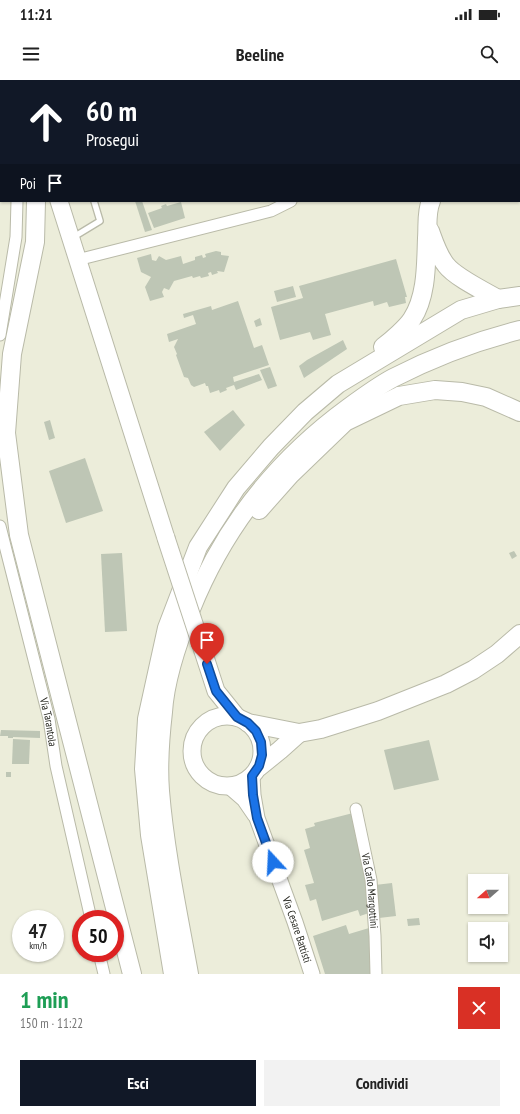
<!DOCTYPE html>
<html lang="it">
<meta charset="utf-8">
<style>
body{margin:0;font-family:"PT Sans Narrow",sans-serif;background:#f2f2f2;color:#222;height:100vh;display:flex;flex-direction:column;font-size:15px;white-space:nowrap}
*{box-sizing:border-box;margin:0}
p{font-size:13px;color:#767676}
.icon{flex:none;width:22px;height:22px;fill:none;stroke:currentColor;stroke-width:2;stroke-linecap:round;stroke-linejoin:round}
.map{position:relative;height:894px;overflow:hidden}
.side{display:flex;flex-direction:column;background:#fff;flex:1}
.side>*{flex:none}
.hud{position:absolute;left:0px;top:0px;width:520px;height:122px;box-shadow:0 1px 3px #0004;background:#111827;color:#fff;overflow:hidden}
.needle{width:26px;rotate:249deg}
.fabs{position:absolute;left:468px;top:794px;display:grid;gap:8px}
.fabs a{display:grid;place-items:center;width:40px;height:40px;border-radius:0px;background:#fff;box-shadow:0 1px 3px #0004;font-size:20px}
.speed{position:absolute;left:12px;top:830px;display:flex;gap:8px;font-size:20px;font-weight:700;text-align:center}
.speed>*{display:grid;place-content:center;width:52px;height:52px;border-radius:50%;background:#fff;box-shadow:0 1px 3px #0004;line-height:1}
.speed small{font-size:10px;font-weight:400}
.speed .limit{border:6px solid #d22;background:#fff;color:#111}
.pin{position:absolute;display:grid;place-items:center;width:34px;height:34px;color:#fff;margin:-41px -17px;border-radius:50% 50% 50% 0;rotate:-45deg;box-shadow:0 0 4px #0007}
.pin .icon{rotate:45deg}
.me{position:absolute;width:44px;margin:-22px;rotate:340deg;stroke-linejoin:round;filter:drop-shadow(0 0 3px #0008)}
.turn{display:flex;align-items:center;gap:14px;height:84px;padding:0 20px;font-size:18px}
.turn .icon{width:52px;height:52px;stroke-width:2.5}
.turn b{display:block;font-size:28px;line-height:34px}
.then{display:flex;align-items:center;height:38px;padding:0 20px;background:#0003;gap:8px;font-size:15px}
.round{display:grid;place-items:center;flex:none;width:42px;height:42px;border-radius:0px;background:#f2f2f2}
.headline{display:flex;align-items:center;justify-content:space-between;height:68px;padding:0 20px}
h1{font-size:24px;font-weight:700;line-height:30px;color:#1e9e55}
.cta{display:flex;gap:8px;margin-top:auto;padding:8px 20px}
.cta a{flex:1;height:46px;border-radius:0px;background:#111827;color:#fff;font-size:16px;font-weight:700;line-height:46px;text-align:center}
.cta a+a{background:#f2f2f2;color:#222}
.status{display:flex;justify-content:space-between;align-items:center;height:28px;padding:0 20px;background:#fff;direction:ltr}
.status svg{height:11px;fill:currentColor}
header{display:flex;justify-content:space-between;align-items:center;height:52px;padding:0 20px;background:#fff;font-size:18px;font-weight:700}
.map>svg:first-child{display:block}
</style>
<div class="status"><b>11:21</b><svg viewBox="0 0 49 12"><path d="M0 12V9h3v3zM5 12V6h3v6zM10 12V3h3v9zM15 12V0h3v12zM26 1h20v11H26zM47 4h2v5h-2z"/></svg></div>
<header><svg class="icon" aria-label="menu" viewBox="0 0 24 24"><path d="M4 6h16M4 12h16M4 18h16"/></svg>Beeline<svg class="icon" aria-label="search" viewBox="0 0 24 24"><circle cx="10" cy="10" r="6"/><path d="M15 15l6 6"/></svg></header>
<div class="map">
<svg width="520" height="894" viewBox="0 0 520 894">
<rect width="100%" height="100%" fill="#ecedda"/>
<g fill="#bec6b5">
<path d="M135 121H142L152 150 145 152Z"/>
<path d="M181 122 185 138 154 148 148 133 162 128 161 126 166 124 167 126Z"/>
<path d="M216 171 221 172V175L229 176 224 192 217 191 218 193 212 195 211 192 208 193 209 196 201 198 200 196 193 198 192 196 174 201 169 210 164 208 162 212 164 217 150 221 145 207 151 197 141 192 137 178 151 174 152 180 156 181 159 176 166 180 181 176 183 184 195 180V177L202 175 203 178 206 177 205 174Z"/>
<path d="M396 179 407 217H405L406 223 389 227 387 222 374 226 373 221 325 234 331 255 313 260 310 252 280 260 271 227 303 218 299 206Z"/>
<path d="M293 206 296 217 277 222 274 211Z"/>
<path d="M238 221 254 268 262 265 269 285 233 297 234 302 259 294 262 300 236 310 234 305 226 308 227 310 220 313 219 310 210 313 208 306H206L205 303 194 307 191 305 188 298 184 297 176 275 177 274 174 267 178 259 169 262 167 254 196 244 193 235 184 238 183 234 211 226 212 230Z"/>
<path d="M260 238 262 245 256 247 254 241Z"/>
<path d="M343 260 347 269 304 298 299 286 307 280Z"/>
<path d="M270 287 277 306 268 309 260 290Z"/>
<path d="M233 330 245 345 220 371 204 352Z"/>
<path d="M50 340 55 358 49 360 44 342Z"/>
<path d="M85 378 103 431 66 443 49 391Z"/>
<path d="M514 471 517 476 512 479 509 473Z"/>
<path d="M122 473 127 551 105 552 101 474Z"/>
<path d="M1 650 40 651V658L13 657V658H8V656H0Z"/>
<path d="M13 659 30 660 29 684H12Z"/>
<path d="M429 660 439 700 394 710 384 670Z"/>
<rect x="6" y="692" width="5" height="5"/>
<path d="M353 733 357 754H355L364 789 369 833 360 836 358 830 322 841 316 819 310 821 305 805 314 803 304 770 310 768 305 749 315 746 314 743Z"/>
<path d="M392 803 396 836 379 838 375 805Z"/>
<path d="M419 838 420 845 408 846 407 839Z"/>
<path d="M346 845 349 854 369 848 371 894H325L313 856Z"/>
</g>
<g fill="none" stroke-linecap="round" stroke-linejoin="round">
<defs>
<path id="service" d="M72 158 100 141 94 121"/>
<g id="minor">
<path d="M0 28 1 31"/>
<path d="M77 180 271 131 291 121"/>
<path d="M0 255 16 157 17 121"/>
<path id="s1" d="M0 446 49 639 56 686 91 839"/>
<path id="s2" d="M356 729 371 800 375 856 376 894"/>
<path d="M99 873 104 894"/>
</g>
<g id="secondary">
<path id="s3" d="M252 696 253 715 257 738 295 842 312 894"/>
<path d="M229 706 244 719 255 735"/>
</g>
<g id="primary">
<path d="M59 121 166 458"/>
<path d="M203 571 216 611 237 637"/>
<circle cx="227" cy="671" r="35"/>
</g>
<g id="trunk">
<path d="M20 0 21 1"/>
<path d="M519 73H520"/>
<path d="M36 121 35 162 12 274 6 353 19 455 132 894"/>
<path d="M430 151C434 162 438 175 446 185 455 197 484 211 498 219"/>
<path d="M383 267C391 261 407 247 412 239 427 216 426 184 427 158 428 146 426 132 431 121"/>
<path d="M259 430 290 395 345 342 399 316 435 310 462 312 486 317 520 332"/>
<path d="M248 643 299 653 321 649 378 631 446 604 473 590 497 574 520 554"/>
<path d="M259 687 280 670 299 653"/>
<path d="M173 894 150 755 144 689 147 639 167 548 198 467 236 408 271 367 305 332 338 304 461 230 498 219 520 216"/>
<path d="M189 894C178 833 165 772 160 711 158 685 160 658 163 632 165 599 178 561 191 529 224 447 277 380 348 328 363 317 378 306 393 298 434 277 476 261 520 250"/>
</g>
</defs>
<use href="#service" stroke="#b9baa8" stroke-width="8"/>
<use href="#minor" stroke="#b9baa8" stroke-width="13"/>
<use href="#secondary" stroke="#b9baa8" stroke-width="17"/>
<use href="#primary" stroke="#b9baa8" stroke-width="19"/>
<use href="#trunk" stroke="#b9baa8" stroke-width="20"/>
<use href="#service" stroke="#fff" stroke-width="5.5"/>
<use href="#minor" stroke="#fff" stroke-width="11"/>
<use href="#secondary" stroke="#fff" stroke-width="15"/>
<use href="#primary" stroke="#fff" stroke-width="17"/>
<use href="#trunk" stroke="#fff" stroke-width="18"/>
<defs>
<path id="primary-bridge" d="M166 458 203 571"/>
</defs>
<use href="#primary-bridge" stroke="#b9baa8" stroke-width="19" stroke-linecap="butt"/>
<use href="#primary-bridge" stroke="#fff" stroke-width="17"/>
</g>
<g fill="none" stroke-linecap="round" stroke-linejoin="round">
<defs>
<path id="route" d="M207 584 216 611 237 637 248 643 256 651 261 662 262 675 259 686 252 696 253 715 257 738 273 782"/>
</defs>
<use href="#route" stroke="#114b97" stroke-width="10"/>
<use href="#route" stroke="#1a73e8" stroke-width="7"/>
</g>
<g text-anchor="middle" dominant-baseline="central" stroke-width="3" stroke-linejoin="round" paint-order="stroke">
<g font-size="11" fill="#25261f" stroke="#f9fae7">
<text stroke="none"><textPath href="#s1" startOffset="202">Via Tarantola</textPath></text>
<text stroke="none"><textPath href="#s2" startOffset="83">Via Carlo Margottini</textPath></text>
<text stroke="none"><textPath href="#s3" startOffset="161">Via Cesare Battisti</textPath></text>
</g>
</g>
</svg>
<div class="fabs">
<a><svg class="needle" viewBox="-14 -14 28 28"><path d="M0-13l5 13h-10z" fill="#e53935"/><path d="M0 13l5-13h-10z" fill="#767676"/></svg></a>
<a><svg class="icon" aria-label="sound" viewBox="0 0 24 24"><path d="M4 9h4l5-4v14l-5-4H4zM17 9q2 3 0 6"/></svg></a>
</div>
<div class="speed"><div>47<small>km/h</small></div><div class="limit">50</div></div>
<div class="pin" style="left:207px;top:584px;background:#d93025"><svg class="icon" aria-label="arrive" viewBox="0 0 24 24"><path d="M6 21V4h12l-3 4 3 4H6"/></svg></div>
<svg class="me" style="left:273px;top:782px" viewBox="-20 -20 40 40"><circle r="19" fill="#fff"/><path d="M0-13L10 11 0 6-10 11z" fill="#1a73e8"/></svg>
<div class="hud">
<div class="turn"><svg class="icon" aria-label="ahead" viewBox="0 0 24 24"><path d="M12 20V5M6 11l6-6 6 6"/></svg><div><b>60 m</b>Prosegui</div></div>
<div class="then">Poi<svg class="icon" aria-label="arrive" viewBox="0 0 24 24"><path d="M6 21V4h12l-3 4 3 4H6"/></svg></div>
</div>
</div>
<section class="side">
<div class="headline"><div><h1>1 min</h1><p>150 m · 11:22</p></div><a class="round" style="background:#d93025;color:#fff"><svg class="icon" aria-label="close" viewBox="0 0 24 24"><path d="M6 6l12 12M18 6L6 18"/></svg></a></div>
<div class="cta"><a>Esci</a><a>Condividi</a></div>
</section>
